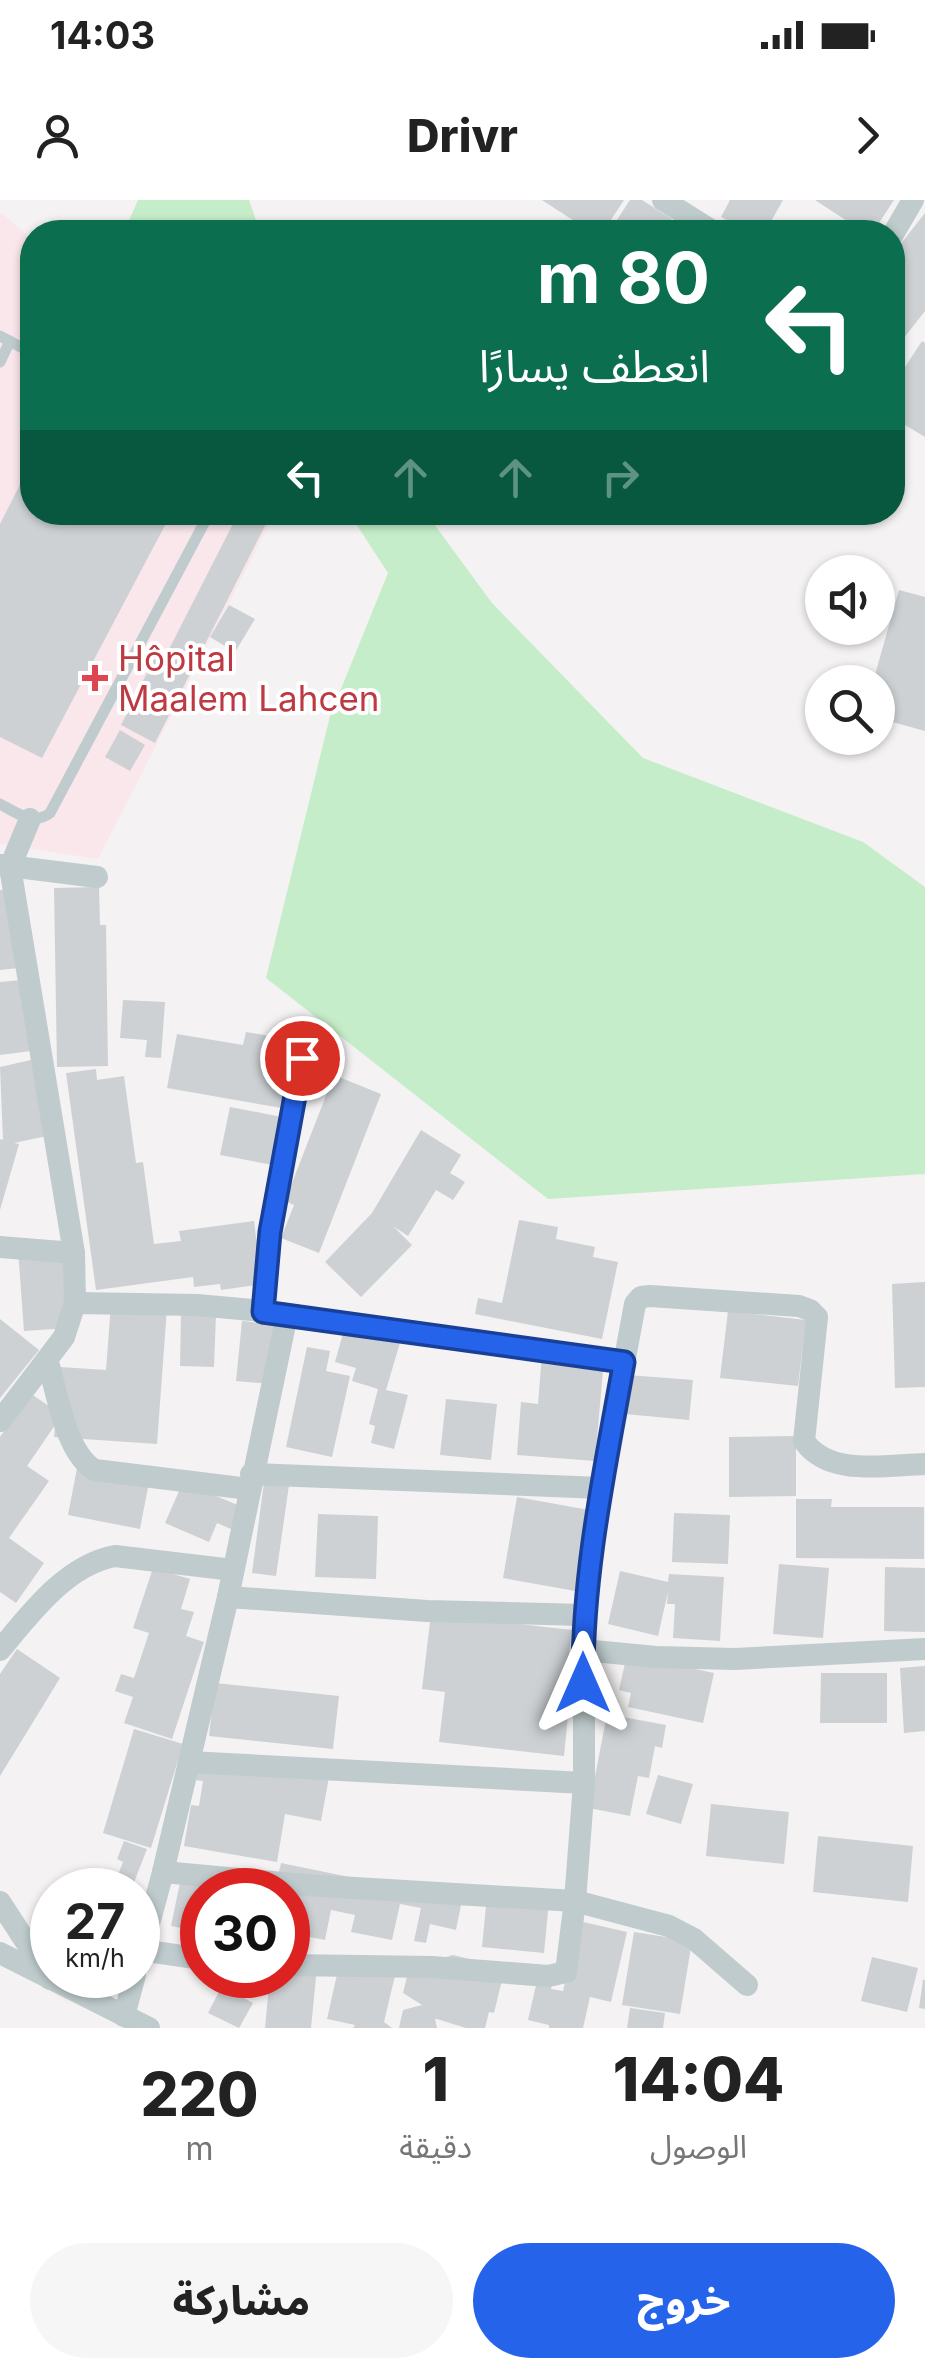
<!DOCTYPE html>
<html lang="ar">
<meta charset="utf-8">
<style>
body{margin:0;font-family:Inter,"Noto Sans Arabic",sans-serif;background:#f6f6f6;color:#222;direction:rtl;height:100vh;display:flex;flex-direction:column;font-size:38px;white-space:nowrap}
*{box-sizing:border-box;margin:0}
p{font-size:32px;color:#767676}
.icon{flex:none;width:55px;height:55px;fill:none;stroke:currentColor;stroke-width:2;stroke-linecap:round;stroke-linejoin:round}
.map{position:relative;height:1828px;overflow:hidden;direction:ltr}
.drawer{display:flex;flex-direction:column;background:#fff;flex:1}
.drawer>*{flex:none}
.guide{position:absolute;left:20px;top:20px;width:885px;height:305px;border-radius:40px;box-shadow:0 2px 8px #0004;direction:rtl;background:#0b6e4f;color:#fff;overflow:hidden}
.controls{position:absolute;left:805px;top:355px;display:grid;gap:20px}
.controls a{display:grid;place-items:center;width:90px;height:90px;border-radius:50%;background:#fff;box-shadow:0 2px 8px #0004;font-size:50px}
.speed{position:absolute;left:30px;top:1668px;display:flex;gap:20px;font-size:50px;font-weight:700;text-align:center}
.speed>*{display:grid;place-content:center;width:130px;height:130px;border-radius:50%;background:#fff;box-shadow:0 2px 8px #0004;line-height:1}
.speed small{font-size:25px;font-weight:400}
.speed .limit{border:15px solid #d22;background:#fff;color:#111}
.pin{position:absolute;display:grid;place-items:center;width:85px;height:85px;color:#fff;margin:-42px;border:5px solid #fff;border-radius:50%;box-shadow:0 2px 10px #0007}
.me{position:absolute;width:110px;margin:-55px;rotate:0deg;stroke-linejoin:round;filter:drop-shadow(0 0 8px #0008)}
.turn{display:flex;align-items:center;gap:35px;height:210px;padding:0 30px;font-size:45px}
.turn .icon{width:130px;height:130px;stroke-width:2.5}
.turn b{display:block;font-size:70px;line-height:85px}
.lanes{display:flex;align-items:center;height:95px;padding:0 30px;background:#0003;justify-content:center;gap:50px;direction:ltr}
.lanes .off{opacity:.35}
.eta{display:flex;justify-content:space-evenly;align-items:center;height:170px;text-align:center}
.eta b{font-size:60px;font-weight:800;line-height:70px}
.primary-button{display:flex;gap:20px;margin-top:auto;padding:20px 30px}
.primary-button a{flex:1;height:115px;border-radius:60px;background:#2563eb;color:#fff;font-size:40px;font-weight:800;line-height:115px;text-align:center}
.primary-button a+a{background:#f6f6f6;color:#222}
.status{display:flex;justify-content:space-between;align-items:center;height:70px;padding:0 50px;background:#fff;direction:ltr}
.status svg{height:28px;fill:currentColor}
header{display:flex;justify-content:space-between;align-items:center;height:130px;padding:0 30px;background:#fff;font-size:45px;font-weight:800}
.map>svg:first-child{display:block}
</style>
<div class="status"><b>14:03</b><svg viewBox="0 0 49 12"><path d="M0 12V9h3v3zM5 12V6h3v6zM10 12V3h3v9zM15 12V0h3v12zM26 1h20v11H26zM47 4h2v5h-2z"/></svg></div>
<header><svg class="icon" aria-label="forward" viewBox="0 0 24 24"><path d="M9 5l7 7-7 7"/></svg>Drivr<svg class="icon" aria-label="person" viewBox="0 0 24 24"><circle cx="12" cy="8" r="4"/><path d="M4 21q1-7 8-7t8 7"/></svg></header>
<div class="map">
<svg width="925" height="1828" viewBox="0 0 925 1828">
<rect width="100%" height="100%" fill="#f4f2f3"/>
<path fill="#fae7eb" d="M0 12 32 39V312L275 313 98 659 0 644Z"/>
<g fill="#c6edc9">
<path d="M138 0H249L260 32H140L128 23Z"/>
<path d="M349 313H426L492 403 643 558 863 642 925 687V974L548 999 266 778 330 516 388 373Z"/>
</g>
<g fill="#cdd1d4">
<path d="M542 0H624L603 32H591Z"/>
<path d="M630 0H642L672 19 663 32H609Z"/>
<path d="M730 0H783L765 32H749L721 17Z"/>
<path d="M815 0H894L873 32H864Z"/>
<path d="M925 13V111L892 153V55Z"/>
<path d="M922 141 925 143V237L892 217V187Z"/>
<path d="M32 261V312H172L42 558 0 537V324Z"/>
<path d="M239 312H272L155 543 121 525 156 455 164 459Z"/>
<path d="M899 390 925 397V531L878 518V482H873Z"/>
<path d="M229 405 255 419 235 452 210 437Z"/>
<path d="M120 530 145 545 130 571 105 557Z"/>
<path d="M99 687 100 725H106L108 866 57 867 54 688Z"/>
<path d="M11 689 19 768 0 770V690Z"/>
<path d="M22 780 31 851 0 855V782Z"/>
<path d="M123 800 165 802 161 858 145 857 147 840 120 838Z"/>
<path d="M246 832 305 842 293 910 167 888 177 834 243 845Z"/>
<path d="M31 860 47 936 14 943 19 944 0 1010V939L3 940 0 867Z"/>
<path d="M96 869 97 880 124 876 136 963 143 962 154 1044 181 1041 179 1031 254 1021 262 1084 221 1090 220 1084 194 1087 193 1077 96 1090 66 873Z"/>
<path d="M334 875 381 894 319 1053 281 1038 294 1005 285 1001Z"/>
<path d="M230 907 282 917 273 965 220 955Z"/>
<path d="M421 930 461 955 450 973 465 982 453 1000 436 990 408 1036 393 1026 412 1045 361 1097 325 1062 372 1013Z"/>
<path d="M519 1020 558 1027 556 1039 595 1047 593 1057 618 1062 602 1139 475 1114 478 1098 502 1103Z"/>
<path d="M63 1047 69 1128 24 1131 18 1050Z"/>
<path d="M925 1082V1187L895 1188 892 1084Z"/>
<path d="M111 1104 167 1108 157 1244 54 1237 55 1225 27 1266 49 1281 9 1338 44 1363 16 1403 0 1392V1237L30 1193 56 1211 60 1167 106 1170Z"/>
<path d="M728 1111 806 1120 798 1186 720 1178Z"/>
<path d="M181 1113 216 1114 214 1167 180 1166Z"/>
<path d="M0 1119 39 1150 0 1198Z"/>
<path d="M242 1121 278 1125 272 1184 236 1181Z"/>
<path d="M344 1130 402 1136 386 1190 408 1195 394 1249 371 1243 375 1226 369 1224 378 1189 352 1181 356 1168 335 1162Z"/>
<path d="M307 1147 330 1151 326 1171 350 1176 332 1257 286 1247Z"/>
<path d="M542 1154 604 1159 595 1261 517 1255 521 1202 538 1204Z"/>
<path d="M628 1175 693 1180 689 1220 625 1214Z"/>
<path d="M446 1199 497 1204 491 1260 440 1255Z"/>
<path d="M796 1236V1296L729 1297V1237Z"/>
<path d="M78 1263 150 1277 140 1329 68 1315Z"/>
<path d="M183 1282 240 1306 231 1329 217 1323 209 1342 165 1323Z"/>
<path d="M264 1282 289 1285 276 1376 252 1373Z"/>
<path d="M517 1297 589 1310 575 1391 503 1378Z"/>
<path d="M796 1299H832L831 1307H924V1359L796 1358Z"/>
<path d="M674 1313 730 1315 728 1364 672 1362Z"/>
<path d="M318 1314 378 1316 376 1379 315 1377Z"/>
<path d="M779 1364 829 1368 823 1438 773 1434Z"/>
<path d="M885 1367 925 1368V1432L884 1431Z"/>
<path d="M153 1368 190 1379 181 1409 194 1412 186 1436 204 1442 172 1539 124 1523 133 1497 115 1491 121 1474 134 1478 149 1433 133 1428Z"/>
<path d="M620 1371 668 1382 669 1374 724 1377 720 1441 673 1438 675 1404H667L668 1392 658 1436 608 1424Z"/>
<path d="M431 1414 572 1430 564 1496H570L564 1556 439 1542 445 1492 422 1489Z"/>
<path d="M17 1449 60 1478 0 1576V1474Z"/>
<path d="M627 1454 714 1473 703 1523 628 1507 631 1493 619 1490Z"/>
<path d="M925 1466V1531L904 1533 900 1468Z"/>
<path d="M821 1473H887V1523H820Z"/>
<path d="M215 1483 339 1496 333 1549 209 1536Z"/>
<path d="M607 1514 666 1525 662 1548 655 1546 649 1578 638 1576 630 1616 589 1608Z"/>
<path d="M134 1529 183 1544 151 1648 103 1633Z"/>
<path d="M199 1554 329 1577 321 1621 285 1614 277 1662 184 1646 191 1605 199 1606 203 1581 194 1580Z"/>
<path d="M658 1575 693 1584 681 1624 646 1614Z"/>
<path d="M711 1604 789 1612 784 1664 706 1656Z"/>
<path d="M818 1636 913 1646 908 1702 813 1692Z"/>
<path d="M124 1641 147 1649 131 1690H112L123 1662 117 1659Z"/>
<path d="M281 1663 462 1700 456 1730 430 1724 426 1743 414 1741 421 1708 400 1704 392 1740 351 1732 355 1715 331 1710 325 1740 300 1735 299 1743 288 1740V1690L277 1680Z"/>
<path d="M183 1668 230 1677 227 1690H202V1732L171 1726Z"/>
<path d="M488 1686 550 1691 544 1753 482 1747Z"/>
<path d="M579 1721 627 1732 611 1802 590 1797 583 1828H549V1825L528 1820 540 1768 555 1771 551 1789 563 1791Z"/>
<path d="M634 1732 692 1741 680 1814 622 1805Z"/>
<path d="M453 1755 505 1768 494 1813 489 1812 485 1828H466L437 1819H435L437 1828H399L403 1810 422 1805 403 1793 409 1768Z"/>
<path d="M872 1757 918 1768 907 1812 861 1801Z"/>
<path d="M340 1761 398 1763 384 1822 392 1828H353L355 1825 327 1819Z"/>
<path d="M317 1767 311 1828H265L270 1775H288Z"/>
<path d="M923 1780H925V1809L919 1808Z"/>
<path d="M222 1786 253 1803 239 1828 208 1813Z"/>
<path d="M630 1808 665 1813 663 1828H627Z"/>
</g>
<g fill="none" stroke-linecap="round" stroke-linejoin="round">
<g stroke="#bfcbcd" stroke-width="11">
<path d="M0 136 32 153"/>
<path d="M0 162 10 141"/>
<path d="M0 604C17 613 33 626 50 613L210 312"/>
</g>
<g stroke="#bfcbcd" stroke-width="22">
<path d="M663 0 714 32"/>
<path d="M892 36 913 0"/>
<path d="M0 665 97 677"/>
<path d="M0 1047 74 1053"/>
<path d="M75 1103 197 1105 263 1111 624 1162"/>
<path d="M263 1111 270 1032 302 858"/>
<path d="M48 1162C57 1193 66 1254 95 1270L249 1289"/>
<path d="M0 1221 64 1137 75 1103 74 1053 10 667 30 619"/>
<path d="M251 1274 601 1288 635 1104 641 1097 650 1096 799 1106 810 1110 817 1117 804 1241C829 1277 885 1265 925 1264"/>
<path d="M228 1397 427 1411 584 1415"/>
<path d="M0 1450C30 1414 66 1365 115 1356L233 1370"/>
<path d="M583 1450 656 1457 735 1459 925 1449"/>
<path d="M189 1562 584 1583"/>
<path d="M163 1672 305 1685 575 1701 669 1726 694 1739 747 1785"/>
<path d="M0 1702 50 1779"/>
<path d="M141 1750 202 1759"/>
<path d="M0 1753 149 1828"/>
<path d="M138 1765 163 1672 228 1397 287 1115"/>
<path d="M288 1765 432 1767 548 1776 566 1772 575 1701 584 1583V1415L601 1288"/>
<path d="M124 1816 135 1775"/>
</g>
</g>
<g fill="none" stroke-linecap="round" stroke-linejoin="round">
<defs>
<path id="route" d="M302 858 270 1032 263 1112 624 1162C605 1268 582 1375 583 1483"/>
</defs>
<use href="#route" stroke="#184099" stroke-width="25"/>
<use href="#route" stroke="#2563eb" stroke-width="18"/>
</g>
<path fill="#e0444e" stroke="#fff" stroke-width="4" d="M90 463h10v10h10v10h-10v10h-10v-10h-10v-10h10z"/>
<g text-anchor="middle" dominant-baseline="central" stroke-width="8" stroke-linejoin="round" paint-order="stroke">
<g font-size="35" fill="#be3a42" stroke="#fff" text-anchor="start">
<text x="118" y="458">Hôpital<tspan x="118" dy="40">Maalem Lahcen</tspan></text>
</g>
</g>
</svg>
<div class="controls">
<a><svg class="icon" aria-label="sound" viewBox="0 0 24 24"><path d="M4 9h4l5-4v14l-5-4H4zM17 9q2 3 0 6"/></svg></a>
<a><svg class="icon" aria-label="search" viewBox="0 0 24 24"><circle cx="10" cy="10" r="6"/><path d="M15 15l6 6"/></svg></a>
</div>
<div class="speed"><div>27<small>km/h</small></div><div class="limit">30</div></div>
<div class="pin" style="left:302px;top:858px;background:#d93025"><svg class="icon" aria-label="arrive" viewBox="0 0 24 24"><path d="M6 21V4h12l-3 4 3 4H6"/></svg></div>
<svg class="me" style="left:583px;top:1483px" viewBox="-20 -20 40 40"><path d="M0-17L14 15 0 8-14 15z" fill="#2563eb" stroke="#fff" stroke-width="4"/></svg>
<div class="guide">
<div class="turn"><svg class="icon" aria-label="left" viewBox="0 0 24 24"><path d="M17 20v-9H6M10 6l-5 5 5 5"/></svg><div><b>80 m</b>انعطف يسارًا</div></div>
<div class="lanes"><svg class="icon" aria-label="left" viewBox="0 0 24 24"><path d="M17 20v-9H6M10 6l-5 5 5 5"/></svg><svg class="icon off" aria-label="ahead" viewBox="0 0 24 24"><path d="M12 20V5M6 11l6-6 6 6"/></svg><svg class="icon off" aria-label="ahead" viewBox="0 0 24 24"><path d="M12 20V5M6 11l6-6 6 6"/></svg><svg class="icon off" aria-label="right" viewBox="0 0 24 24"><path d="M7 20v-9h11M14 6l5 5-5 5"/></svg></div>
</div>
</div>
<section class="drawer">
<div class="eta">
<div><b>14:04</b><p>الوصول</p></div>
<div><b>1</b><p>دقيقة</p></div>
<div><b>220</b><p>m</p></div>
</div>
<div class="primary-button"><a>خروج</a><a>مشاركة</a></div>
</section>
